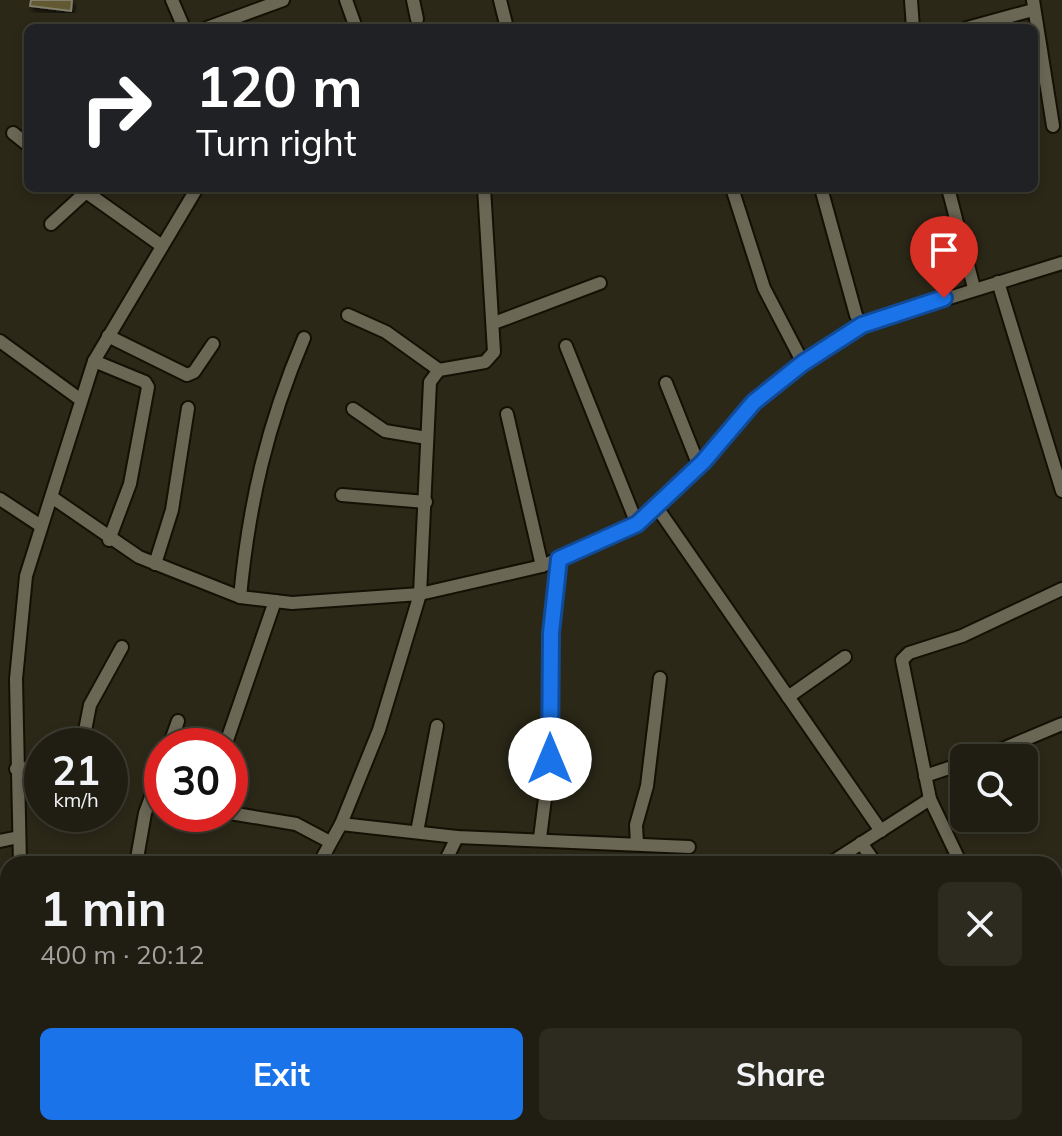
<!DOCTYPE html>
<meta charset="utf-8">
<style>
body{margin:0;font-family:Mulish,sans-serif;background:#2d2b20;color:#f1f3f6;height:100vh;display:flex;flex-direction:column;font-size:30px;white-space:nowrap}
*{box-sizing:border-box;margin:0}
p{font-size:26px;color:#a2a29f}
.icon{flex:none;width:44px;height:44px;fill:none;stroke:currentColor;stroke-width:2;stroke-linecap:round;stroke-linejoin:round}
.map{position:relative;flex:1;overflow:hidden}
.drawer{position:absolute;left:0px;top:856px;width:1062px;height:280px;display:flex;flex-direction:column;background:#201e12;border-radius:24px 24px 0 0;box-shadow:0 4px 12px #0003,0 0 0 2px #3d3c32}
.drawer>*{flex:none}
.guide{position:absolute;left:24px;top:24px;width:1014px;height:168px;border-radius:12px;box-shadow:0 4px 12px #0003,0 0 0 2px #3d3c32;background:#202124;color:#fff;overflow:hidden}
.fabs{position:absolute;left:950px;top:744px;display:grid;gap:16px}
.fabs a{display:grid;place-items:center;width:88px;height:88px;border-radius:12px;background:#201e12;box-shadow:0 4px 12px #0003,0 0 0 2px #3d3c32;font-size:40px}
.speed{position:absolute;left:24px;top:728px;display:flex;gap:16px;font-size:40px;font-weight:700;text-align:center}
.speed>*{display:grid;place-content:center;width:104px;height:104px;border-radius:50%;background:#201e12;box-shadow:0 4px 12px #0003,0 0 0 2px #3d3c32;line-height:1}
.speed small{font-size:20px;font-weight:400}
.speed .limit{border:12px solid #d22;background:#fff;color:#111}
.pin{position:absolute;display:grid;place-items:center;width:68px;height:68px;color:#fff;margin:-82px -34px;border-radius:50% 50% 50% 0;rotate:-45deg;box-shadow:0 0 8px #0007}
.pin .icon{rotate:45deg}
.me{position:absolute;width:88px;margin:-44px;rotate:0deg;stroke-linejoin:round;filter:drop-shadow(0 0 6px #0008)}
.turn{display:flex;align-items:center;gap:28px;height:168px;padding:0 40px;font-size:36px}
.turn .icon{width:104px;height:104px;stroke-width:2.5}
.turn b{display:block;font-size:56px;line-height:68px}
.round{display:grid;place-items:center;flex:none;width:84px;height:84px;border-radius:12px;background:#2d2b20}
.head{display:flex;align-items:center;justify-content:space-between;height:136px;padding:0 40px}
h1{font-size:48px;font-weight:700;line-height:60px}
.cta{display:flex;gap:16px;margin-top:auto;padding:16px 40px}
.cta a{flex:1;height:92px;border-radius:12px;background:#1a73e8;color:#fff;font-size:32px;font-weight:700;line-height:92px;text-align:center}
.cta a+a{background:#2d2b20;color:#f1f3f6}
.map>svg:first-child{display:block}
</style>
<div class="map">
<svg width="1062" height="1136" viewBox="0 0 1062 1136">
<defs>
<filter id="shadow"><feDropShadow dx="2.5" dy="4.5" stdDeviation="2" flood-color="#0009"/></filter>
</defs>
<rect width="100%" height="100%" fill="#2b2818"/>
<path fill="#625930" stroke="#827e6c" stroke-width="2" filter="url(#shadow)" d="M31 0H72L71 11 30 6Z"/>
<g fill="none" stroke-linecap="round" stroke-linejoin="round">
<defs>
<g id="minor">
<path d="M172 0 184 28"/>
<path d="M346 0 356 28"/>
<path d="M413 0 417 19"/>
<path d="M500 0 507 28"/>
<path d="M911 0 913 28"/>
<path d="M1033 0 1053 126"/>
<path d="M207 28 283 0"/>
<path d="M967 28 1033 10"/>
<path d="M13 133 28 145"/>
<path d="M732 188 764 288 803 363"/>
<path d="M821 188 856 315 862 325"/>
<path d="M948 188 974 288"/>
<path d="M51 224 86 192 162 246"/>
<path d="M998 282 1062 491"/>
<path d="M348 315 386 332 439 370"/>
<path d="M494 323 600 283"/>
<path d="M108 336 187 375 194 372 213 344"/>
<path d="M0 341 81 400"/>
<path d="M566 346 637 524"/>
<path d="M94 361 145 382 148 387 130 484 109 540"/>
<path d="M666 383 699 466"/>
<path d="M353 409 385 431 427 438"/>
<path d="M507 414 542 566"/>
<path d="M342 495 426 502"/>
<path d="M53 498 139 557 240 597 292 603 420 594 542 566 637 524 703 462 754 402 803 363 862 325 1062 263"/>
<path d="M0 499 41 526"/>
<path d="M656 506 881 831"/>
<path d="M155 564 172 510 188 408"/>
<path d="M240 597C249 503 267 425 304 338"/>
<path d="M788 697 845 657"/>
<path d="M82 746 90 705 122 647"/>
<path d="M169 746 178 721"/>
<path d="M225 746 275 601"/>
<path d="M981 758 1062 724"/>
<path d="M16 769 42 767"/>
<path d="M925 776 964 763"/>
<path d="M230 813 296 824 330 842"/>
<path d="M341 824 457 837 689 847"/>
<path d="M417 832 437 726"/>
<path d="M540 838 550 759 551 633 559 559"/>
<path d="M0 841 19 837"/>
<path d="M861 843 876 864"/>
<path d="M637 844 636 825 647 786 660 678"/>
<path d="M20 864 16 679 26 576 94 361 197 188"/>
<path d="M136 864 145 813 162 767"/>
<path d="M319 864 341 824 379 730 420 594 430 382 439 370 485 362 494 352 484 188"/>
<path d="M444 864 457 837"/>
<path d="M829 864 930 799"/>
<path d="M961 864 930 799 902 660 909 653 962 636 1062 589"/>
<path d="M1054 921 1062 916"/>
<path d="M1054 964 1062 973"/>
<path d="M0 1049 8 1030"/>
<path d="M1054 1079 1062 1080"/>
<path d="M206 1128 217 1136"/>
<path d="M393 1128 397 1136"/>
<path d="M456 1128 461 1136"/>
<path d="M164 1136 173 1128"/>
<path d="M478 1136 489 1128"/>
<path d="M602 1136 613 1128"/>
<path d="M910 1136 931 1128"/>
</g>
</defs>
<use href="#minor" stroke="#141004" stroke-width="16"/>
<use href="#minor" stroke="#6a6755" stroke-width="12"/>
</g>
<g fill="none" stroke-linecap="round" stroke-linejoin="round">
<defs>
<path id="route" d="M550 759 551 633 559 559 637 524 703 462 754 402 803 363 862 325 944 298"/>
</defs>
<use href="#route" stroke="#114b97" stroke-width="20"/>
<use href="#route" stroke="#1a73e8" stroke-width="14"/>
</g>
</svg>
<div class="fabs">
<a><svg class="icon" aria-label="search" viewBox="0 0 24 24"><circle cx="10" cy="10" r="6"/><path d="M15 15l6 6"/></svg></a>
</div>
<div class="speed"><div>21<small>km/h</small></div><div class="limit">30</div></div>
<div class="pin" style="left:944px;top:298px;background:#d93025"><svg class="icon" aria-label="arrive" viewBox="0 0 24 24"><path d="M6 21V4h12l-3 4 3 4H6"/></svg></div>
<svg class="me" style="left:550px;top:759px" viewBox="-20 -20 40 40"><circle r="19" fill="#fff"/><path d="M0-13L10 11 0 6-10 11z" fill="#1a73e8"/></svg>
<div class="guide">
<div class="turn"><svg class="icon" aria-label="right" viewBox="0 0 24 24"><path d="M7 20v-9h11M14 6l5 5-5 5"/></svg><div><b>120 m</b>Turn right</div></div>
</div>
<section class="drawer">
<div class="head"><div><h1>1 min</h1><p>400 m · 20:12</p></div><a class="round"><svg class="icon" aria-label="close" viewBox="0 0 24 24"><path d="M6 6l12 12M18 6L6 18"/></svg></a></div>
<div class="cta"><a>Exit</a><a>Share</a></div>
</section>
</div>
